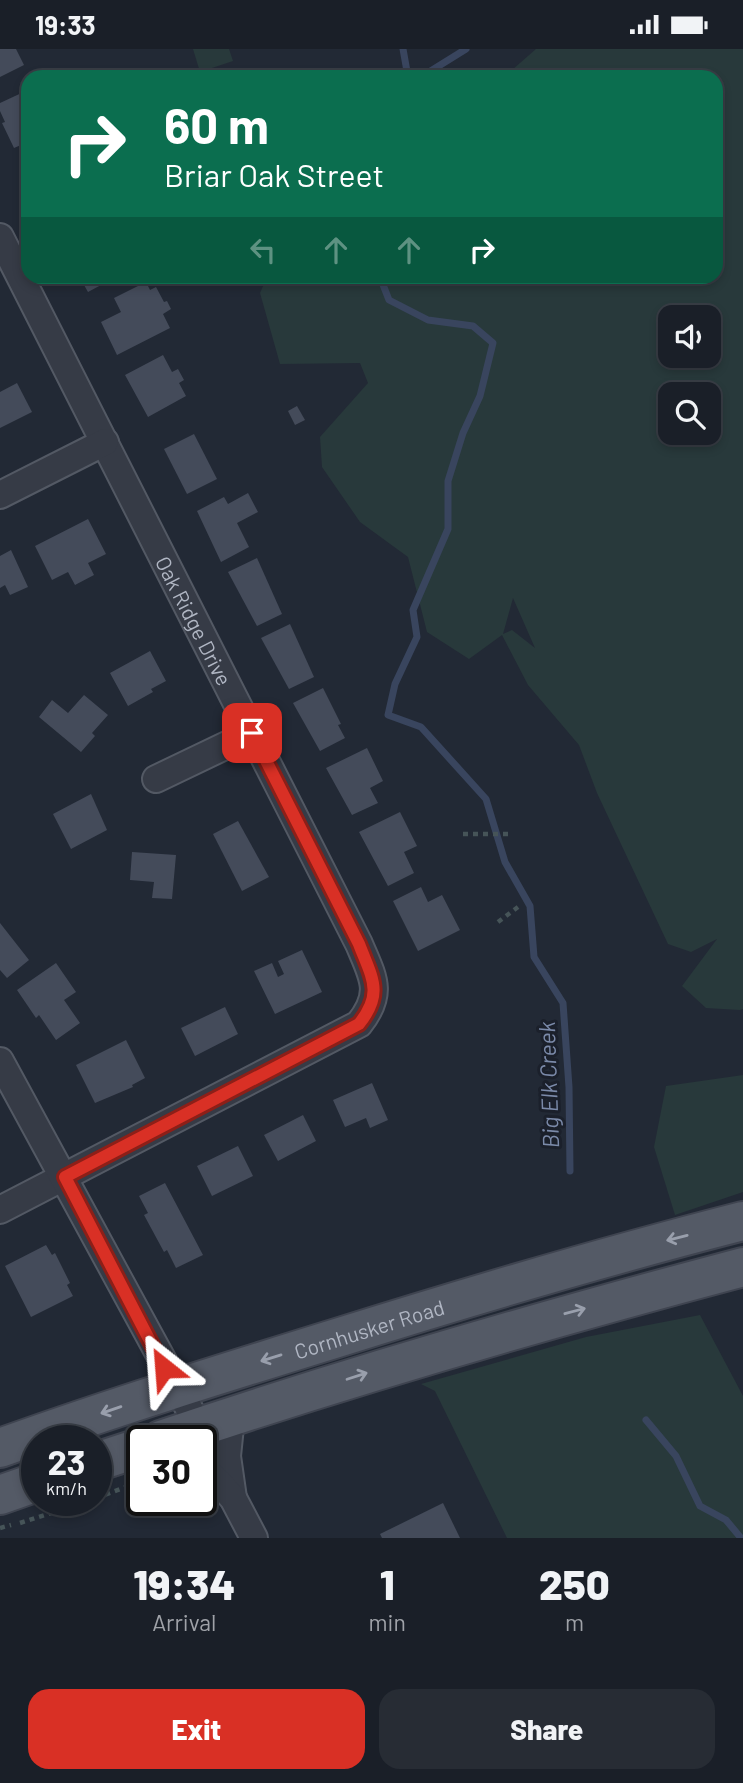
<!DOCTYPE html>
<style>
body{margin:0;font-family:Barlow,sans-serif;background:#272c34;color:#f1f3f6;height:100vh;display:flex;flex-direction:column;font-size:26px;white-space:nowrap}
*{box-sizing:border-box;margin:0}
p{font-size:23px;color:#9fa2a8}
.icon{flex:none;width:38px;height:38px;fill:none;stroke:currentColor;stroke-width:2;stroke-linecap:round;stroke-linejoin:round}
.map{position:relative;height:1489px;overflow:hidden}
.details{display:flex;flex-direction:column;background:#1a1f28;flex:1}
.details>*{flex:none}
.hud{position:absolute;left:21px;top:21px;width:702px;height:214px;border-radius:21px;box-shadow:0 4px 10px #0003,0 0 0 2px #383d45;background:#0b6e4f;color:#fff;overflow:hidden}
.buttons{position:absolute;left:658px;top:256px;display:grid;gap:14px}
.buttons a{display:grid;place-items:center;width:63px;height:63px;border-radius:14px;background:#1a1f28;box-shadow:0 4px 10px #0003,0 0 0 2px #383d45;font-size:35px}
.speed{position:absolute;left:21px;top:1376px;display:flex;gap:14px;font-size:35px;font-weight:700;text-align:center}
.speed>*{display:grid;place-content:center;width:91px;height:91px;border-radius:50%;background:#1a1f28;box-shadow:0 4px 10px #0003,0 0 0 2px #383d45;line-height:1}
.speed small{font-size:18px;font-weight:400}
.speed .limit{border:4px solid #111;border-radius:10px;background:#fff;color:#111}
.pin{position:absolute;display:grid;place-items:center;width:60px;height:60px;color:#fff;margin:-30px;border-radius:14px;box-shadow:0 4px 10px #0006}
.me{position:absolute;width:77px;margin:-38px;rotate:332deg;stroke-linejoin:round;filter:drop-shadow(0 0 5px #0008)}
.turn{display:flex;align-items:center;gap:24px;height:147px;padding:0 28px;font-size:32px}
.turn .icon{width:91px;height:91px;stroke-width:2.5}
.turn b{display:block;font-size:49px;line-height:60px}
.lanes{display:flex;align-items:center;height:66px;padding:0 28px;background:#0003;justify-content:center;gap:35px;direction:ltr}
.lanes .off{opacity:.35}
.eta{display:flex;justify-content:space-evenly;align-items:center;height:119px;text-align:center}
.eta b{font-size:42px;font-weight:800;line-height:49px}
.button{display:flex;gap:14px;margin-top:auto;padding:14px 28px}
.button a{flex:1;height:80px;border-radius:21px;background:#d93025;color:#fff;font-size:28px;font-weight:800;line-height:80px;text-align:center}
.button a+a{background:#272c34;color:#f1f3f6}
.status{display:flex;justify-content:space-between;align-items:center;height:49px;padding:0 35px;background:#1a1f28;direction:ltr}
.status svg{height:19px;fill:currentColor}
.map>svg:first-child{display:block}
</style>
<div class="status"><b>19:33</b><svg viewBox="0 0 49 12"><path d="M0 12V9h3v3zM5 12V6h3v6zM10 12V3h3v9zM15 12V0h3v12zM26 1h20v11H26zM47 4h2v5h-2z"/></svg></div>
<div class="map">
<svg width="743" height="1489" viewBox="0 0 743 1489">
<rect width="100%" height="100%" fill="#222935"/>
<g fill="#28393b" fill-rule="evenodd">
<path d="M193 0H229L233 12 200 23Z"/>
<path d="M536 0H743V960L740 961 706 959 682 937 717 890 691 903 668 895 597 744 579 696 528 636 502 586 469 610 427 583 408 508 360 473 322 418 320 388 368 334 360 314 280 315 260 244 267 228H716V28H512V21ZM670 268H709V306H670ZM670 345H709V383H670ZM513 549 535 599 512 581 503 585Z"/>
<path d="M743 1026V1143L675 1166 654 1098 666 1037Z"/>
<path d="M700 1266 743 1347V1489H507L435 1342 421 1335 586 1288Z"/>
</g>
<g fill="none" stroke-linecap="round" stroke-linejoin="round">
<g stroke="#39455e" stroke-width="7">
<path d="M403 0 408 28"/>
<path d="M421 28 466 0"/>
<path d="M380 228 389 251 428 271 473 277 493 294 480 347 463 384 448 432V480L413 561 417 588 395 635 388 666 421 678 486 750 505 813 530 857 534 908 563 954 569 1038 570 1122"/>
<path d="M646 1371 676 1407 700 1457 726 1471 741 1489"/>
</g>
</g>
<g fill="#444b5a">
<path d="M0 0H16L24 16 0 28Z"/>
<path d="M28 41V93L14 99 2 74 5 73 0 62V54Z"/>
<path d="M73 228H116L88 243 80 229 75 232Z"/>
<path d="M146 233 150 241 156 238 164 253 167 252 171 260 163 265 170 279 117 306 101 273 121 263 114 249Z"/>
<path d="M163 306 172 323 178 320 184 331 179 334 186 347 148 368 125 326Z"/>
<path d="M17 334 32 363 0 379V343Z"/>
<path d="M297 357 305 371 295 376 288 362Z"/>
<path d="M194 385 217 430 187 445 164 400Z"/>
<path d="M248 444 258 463 237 474 249 498 221 513 197 462 224 448 228 455Z"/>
<path d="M88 470 106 505 88 514 94 526 75 536 68 523 52 531 35 497Z"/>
<path d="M11 501 28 538 10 546 5 536 0 539V507Z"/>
<path d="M257 509 282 565 257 577 228 523Z"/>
<path d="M290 575 314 628 289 640 261 589Z"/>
<path d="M150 602 166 632 151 640 153 643 128 657 110 624Z"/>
<path d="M323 639 341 675 338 676 345 689 320 702 293 654Z"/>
<path d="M84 646 108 666 92 684 95 687 81 703 39 668 52 651 68 664Z"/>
<path d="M367 699 383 732 370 739 378 754 352 766 326 719Z"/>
<path d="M91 745 107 781 71 800 53 765Z"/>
<path d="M400 763 417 797 404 803 414 824 388 837 359 783Z"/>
<path d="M238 772 269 828 242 842 213 785Z"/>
<path d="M132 803 176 806 172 850 152 849 154 833 130 831Z"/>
<path d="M421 838 428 853 442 846 460 881 418 902 393 852Z"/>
<path d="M0 874 29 911 7 929 0 921Z"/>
<path d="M302 901 322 943 275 965 254 922 272 914 278 928 284 925 278 912Z"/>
<path d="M56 914 76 943 64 951 80 974 56 991 39 966 36 969 17 941Z"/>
<path d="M225 958 238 985 195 1007 181 979Z"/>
<path d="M126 991 145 1029 132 1036 133 1038 95 1054 76 1016Z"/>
<path d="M372 1034 388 1071 370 1079 366 1069 345 1078 333 1051Z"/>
<path d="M303 1066 316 1092 278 1112 264 1086Z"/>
<path d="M238 1097 253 1127 212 1147 197 1117Z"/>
<path d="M165 1134 203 1206 176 1219 167 1201 164 1203 144 1166 148 1164 139 1147Z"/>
<path d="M46 1196 52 1206 55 1204 70 1234 67 1236 73 1247 31 1268 5 1217Z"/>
<path d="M443 1454 460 1489H382L380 1485Z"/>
</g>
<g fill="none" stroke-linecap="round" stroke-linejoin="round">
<defs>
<g id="street">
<path id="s1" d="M0 188 359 895C373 928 384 944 359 975L0 1161"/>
<path d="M0 446 105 393"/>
<path d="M156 730 252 684"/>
<path d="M0 1012 199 1378"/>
<path d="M231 1368 227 1407 233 1449"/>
<path d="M201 1415 233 1449 254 1489"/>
</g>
<g id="primary">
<path d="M161 1391C353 1326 547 1270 743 1218"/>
<path id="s2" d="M0 1399C111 1359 224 1324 337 1289 471 1247 606 1207 743 1172"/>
<path d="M96 1413 142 1398"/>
<path d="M0 1446 37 1433"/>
</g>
</defs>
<use href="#street" stroke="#535964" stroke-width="30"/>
<use href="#primary" stroke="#3f4450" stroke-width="42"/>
<g stroke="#465458" stroke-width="4.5" stroke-dasharray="5 5" stroke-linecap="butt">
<path d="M463 785H510"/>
<path d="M498 873 518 858"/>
<path d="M96 1449 134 1435"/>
<path d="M20 1474 92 1451"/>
<path d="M0 1479 11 1476"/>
</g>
<use href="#street" stroke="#363b46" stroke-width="26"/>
<use href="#primary" stroke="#545a66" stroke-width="38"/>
</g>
<defs><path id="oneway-shaft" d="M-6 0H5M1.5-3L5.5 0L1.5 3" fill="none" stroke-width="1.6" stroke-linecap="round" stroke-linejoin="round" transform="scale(1.75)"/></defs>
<g stroke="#999fac">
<use href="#oneway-shaft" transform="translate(677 1189) rotate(166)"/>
<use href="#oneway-shaft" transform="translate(575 1262) rotate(-15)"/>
<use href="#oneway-shaft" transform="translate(271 1309) rotate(163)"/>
<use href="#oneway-shaft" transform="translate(357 1327) rotate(-18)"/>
<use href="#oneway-shaft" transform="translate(111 1361) rotate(161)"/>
</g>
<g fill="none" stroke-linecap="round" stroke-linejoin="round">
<defs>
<path id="route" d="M164 1319 65 1128 359 975C384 944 372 929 359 895L252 684"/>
</defs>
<use href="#route" stroke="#8d1f18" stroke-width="18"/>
<use href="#route" stroke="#d93025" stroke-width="12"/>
</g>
<g text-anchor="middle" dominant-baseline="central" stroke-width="6" stroke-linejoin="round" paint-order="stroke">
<g font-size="21" fill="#b0b6c3" stroke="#1b202b">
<text stroke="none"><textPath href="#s1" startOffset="430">Oak Ridge Drive</textPath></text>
<text stroke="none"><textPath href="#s2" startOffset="388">Cornhusker Road</textPath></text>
</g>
<g font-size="23" font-style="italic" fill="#7b8aa9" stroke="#1b202b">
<text transform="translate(548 1036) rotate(-92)">Big Elk Creek</text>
</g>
</g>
</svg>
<div class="buttons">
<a><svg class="icon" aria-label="sound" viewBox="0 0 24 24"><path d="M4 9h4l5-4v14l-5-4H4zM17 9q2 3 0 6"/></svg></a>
<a><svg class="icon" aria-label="search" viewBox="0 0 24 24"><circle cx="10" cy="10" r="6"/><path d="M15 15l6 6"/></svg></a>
</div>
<div class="speed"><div>23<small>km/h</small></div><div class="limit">30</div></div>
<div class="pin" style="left:252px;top:684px;background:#d93025"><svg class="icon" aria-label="arrive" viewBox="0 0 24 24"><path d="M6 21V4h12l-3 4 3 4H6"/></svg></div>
<svg class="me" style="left:164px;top:1319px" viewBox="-20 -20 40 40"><path d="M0-17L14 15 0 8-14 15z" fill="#d93025" stroke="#fff" stroke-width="4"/></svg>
<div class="hud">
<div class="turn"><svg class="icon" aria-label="right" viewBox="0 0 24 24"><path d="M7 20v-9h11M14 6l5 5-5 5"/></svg><div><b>60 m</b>Briar Oak Street</div></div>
<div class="lanes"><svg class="icon off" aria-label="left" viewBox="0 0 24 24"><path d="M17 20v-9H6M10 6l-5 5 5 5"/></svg><svg class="icon off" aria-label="ahead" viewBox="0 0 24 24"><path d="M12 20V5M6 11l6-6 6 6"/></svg><svg class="icon off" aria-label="ahead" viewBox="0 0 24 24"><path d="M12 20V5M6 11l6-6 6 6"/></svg><svg class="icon" aria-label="right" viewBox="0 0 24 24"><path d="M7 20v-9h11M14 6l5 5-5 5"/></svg></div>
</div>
</div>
<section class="details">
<div class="eta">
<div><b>19:34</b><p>Arrival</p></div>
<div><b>1</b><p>min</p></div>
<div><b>250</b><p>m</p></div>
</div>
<div class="button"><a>Exit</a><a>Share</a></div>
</section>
